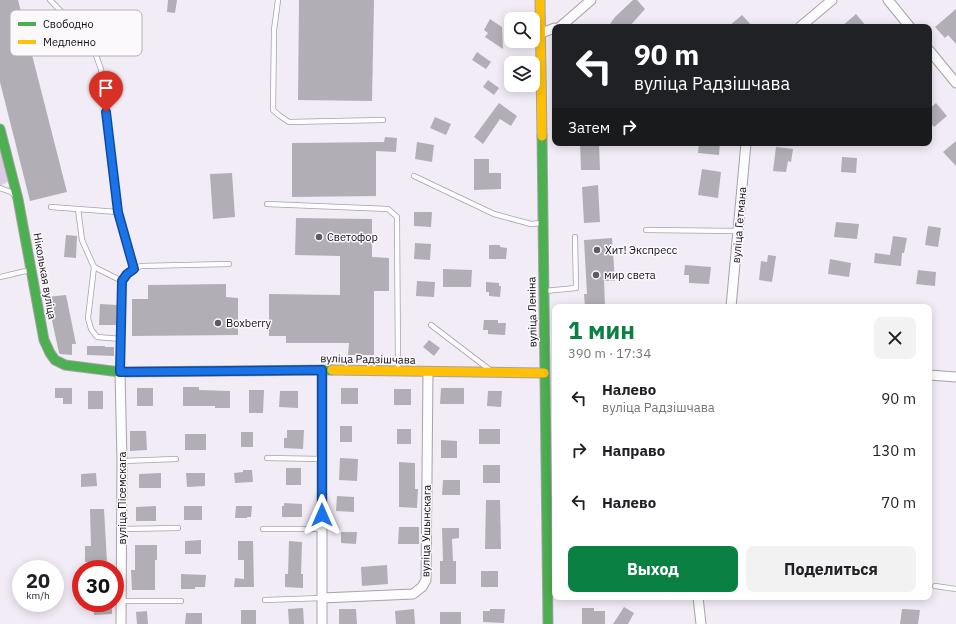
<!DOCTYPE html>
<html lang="ru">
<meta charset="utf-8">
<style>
body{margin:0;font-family:"IBM Plex Sans",sans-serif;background:#f2f2f2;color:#202124;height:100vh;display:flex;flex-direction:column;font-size:15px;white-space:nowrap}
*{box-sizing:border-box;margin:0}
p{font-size:13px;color:#757577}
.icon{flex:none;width:22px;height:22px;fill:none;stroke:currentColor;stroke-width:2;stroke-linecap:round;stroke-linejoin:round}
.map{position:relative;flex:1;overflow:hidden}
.sheet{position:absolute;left:552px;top:304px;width:380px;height:296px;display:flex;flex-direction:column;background:#fff;border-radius:8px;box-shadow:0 2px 10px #0003}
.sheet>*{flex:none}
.guide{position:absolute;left:552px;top:24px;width:380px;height:122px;border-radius:8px;box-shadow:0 2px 10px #0003;background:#202124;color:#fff;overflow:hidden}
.buttons{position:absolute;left:504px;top:12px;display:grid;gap:8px}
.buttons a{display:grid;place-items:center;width:36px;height:36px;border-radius:8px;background:#fff;box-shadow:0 2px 10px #0003;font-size:20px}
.speed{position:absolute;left:12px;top:560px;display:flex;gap:8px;font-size:20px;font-weight:700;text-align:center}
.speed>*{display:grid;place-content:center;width:52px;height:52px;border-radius:50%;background:#fff;box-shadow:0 2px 10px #0003;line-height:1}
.speed small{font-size:10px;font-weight:400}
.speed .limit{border:6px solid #d22;background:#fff;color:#111}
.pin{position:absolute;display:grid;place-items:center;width:34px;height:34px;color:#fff;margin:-41px -17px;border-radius:50% 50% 50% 0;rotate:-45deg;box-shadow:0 0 4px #0007}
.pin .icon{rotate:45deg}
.me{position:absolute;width:44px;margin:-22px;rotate:0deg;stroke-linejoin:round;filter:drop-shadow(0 0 3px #0008)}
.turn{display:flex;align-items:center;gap:14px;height:84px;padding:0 16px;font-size:18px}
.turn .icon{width:52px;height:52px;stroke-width:2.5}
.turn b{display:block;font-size:28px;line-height:34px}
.then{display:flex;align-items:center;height:38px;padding:0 16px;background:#0003;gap:8px;font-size:15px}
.round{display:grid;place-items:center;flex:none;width:42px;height:42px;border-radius:8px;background:#f2f2f2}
.head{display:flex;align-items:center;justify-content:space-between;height:68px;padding:0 16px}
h1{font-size:24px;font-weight:800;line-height:30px;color:#0b8043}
.action{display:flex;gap:8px;margin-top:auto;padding:8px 16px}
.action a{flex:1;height:46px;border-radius:8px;background:#0b8043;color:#fff;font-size:16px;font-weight:800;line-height:46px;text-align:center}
.action a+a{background:#f2f2f2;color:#202124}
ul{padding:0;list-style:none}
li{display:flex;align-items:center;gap:12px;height:52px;padding:0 16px}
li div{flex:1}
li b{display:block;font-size:15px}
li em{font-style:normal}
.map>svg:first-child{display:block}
</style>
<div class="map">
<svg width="956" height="624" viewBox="0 0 956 624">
<rect width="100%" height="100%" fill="#f2ecf7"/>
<path fill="#dccde7" d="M0 148 9 181 0 186Z"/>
<g fill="#b2aeb6">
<path d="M0 0H18L67 192 30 201 0 82Z"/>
<path d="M168 0H177L175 13 167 12Z"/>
<path d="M299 0H374L372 101 298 100Z"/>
<path d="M633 0H637L645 9 629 27H608L615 17Z"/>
<path d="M956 9V44L948 35 945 38 935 27Z"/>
<path d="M856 14 867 27H841Z"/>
<path d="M742 15 753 27H728Z"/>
<path d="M490 19 502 27 503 49 485 37 488 33 484 30Z"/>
<path d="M477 52 491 62 486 69 472 60Z"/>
<path d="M488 80 499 88 494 95 483 87Z"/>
<path d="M499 103 517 116 511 126 500 119 483 144 474 137Z"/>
<path d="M936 103 947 116 934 127 929 121V109Z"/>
<path d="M435 117 451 124 446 135 430 128Z"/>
<path d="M385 137 397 138 396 152 376 151V196L292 197V143L384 142Z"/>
<path d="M956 141V166L943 152Z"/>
<path d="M417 142 434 145 432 162 415 159Z"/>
<path d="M580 143H599L600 170H581Z"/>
<path d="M699 143H720L719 155 698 153Z"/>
<path d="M776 147 793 149 791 162 788 161 786 172 773 171Z"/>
<path d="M842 157 857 158 856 173 841 172Z"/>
<path d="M474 159H489V173H501V189L474 190Z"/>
<path d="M702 169 721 172 718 198 698 195Z"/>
<path d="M232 173 235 217 213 219 210 174Z"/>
<path d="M598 185 600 222 584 223 582 187Z"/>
<path d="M414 212H432L431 227 414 226Z"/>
<path d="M296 218 372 219V257L389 258V291H374V355H348L349 343H286V336H269V294L340 295V256L295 255Z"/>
<path d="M836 222 859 224 857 239 834 237Z"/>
<path d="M928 226 941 228 938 247 925 245Z"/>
<path d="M66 235 77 236 76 258 64 257Z"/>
<path d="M893 236 907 238 904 253H902L901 266 874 263 875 253 890 255Z"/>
<path d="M612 238 615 281H604L605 307H585L584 294H587L584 240Z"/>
<path d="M415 243 431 244 430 260 414 259Z"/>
<path d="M489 245H500V247L507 248 506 259H489Z"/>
<path d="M768 255 776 256 772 282 759 280 761 261 767 262Z"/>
<path d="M830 259 851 263 849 277 828 274Z"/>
<path d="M685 265 711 267 709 284 689 283V275H684Z"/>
<path d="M443 269 472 270 471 287H443Z"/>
<path d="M918 270 936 272 935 286 916 284Z"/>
<path d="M417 281 435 282 434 297 416 296Z"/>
<path d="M486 282 499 283V286H501L500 297 489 296V292H486Z"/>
<path d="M226 284V297L238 298V335L132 336V299H148V285Z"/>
<path d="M66 295 76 344H72V355L60 354 59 353 47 297Z"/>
<path d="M100 304 117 305 116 325H99Z"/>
<path d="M484 320H498V323H506L505 335 488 334V330H483Z"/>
<path d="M429 340 440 348 434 356 423 347Z"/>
<path d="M87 346H105V347H114V356L87 355Z"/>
<path d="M183 387H199V390L230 391V408H215V406H183Z"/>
<path d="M55 388H72V404H63V398H55Z"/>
<rect x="137" y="388" width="16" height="18"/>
<rect x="341" y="388" width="17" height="16"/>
<path d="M441 388H464V404H440Z"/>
<rect x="394" y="389" width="17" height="16"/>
<path d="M249 390H264L263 413H249Z"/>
<rect x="88" y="391" width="15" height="18"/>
<path d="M280 391H298V408L279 407Z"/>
<path d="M488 391H502L501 407 487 406Z"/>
<rect x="340" y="426" width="12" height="16"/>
<rect x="397" y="429" width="14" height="15"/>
<rect x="479" y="429" width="21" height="15"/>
<path d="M287 430H304L303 449 284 448V438H287Z"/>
<path d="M130 431H146L147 450 130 451Z"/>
<rect x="241" y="432" width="12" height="15"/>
<rect x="185" y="434" width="21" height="16"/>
<path d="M441 440 457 441V458H441Z"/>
<path d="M340 458 358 459 357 481 339 480Z"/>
<path d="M399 462 415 463V489H418L417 508 399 507Z"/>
<rect x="483" y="465" width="17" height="18"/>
<rect x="286" y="468" width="15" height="17"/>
<path d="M243 470H252L253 482 235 483 234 473 243 472Z"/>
<path d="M96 473 97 486 81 487V474Z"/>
<path d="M161 473V488H139V474Z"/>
<path d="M186 473H205V486L187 487Z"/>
<path d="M443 480H460V495H442Z"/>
<path d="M337 496 354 497V512L336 511Z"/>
<path d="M486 500H500L501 549H485Z"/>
<path d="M284 503 302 504V517H282V506H284Z"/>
<path d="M156 506V521H136V507Z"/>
<rect x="184" y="506" width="18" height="14"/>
<path d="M236 506H252L251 517H247V518H235Z"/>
<path d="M90 509H104L107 562H85V546H91Z"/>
<path d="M399 527H419V544H398Z"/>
<path d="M442 528H459V538L452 539 453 561H456V584H440V561H443Z"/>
<path d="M341 532H357L356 544 341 543Z"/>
<path d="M201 540V554H185V541Z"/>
<path d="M238 541H253L254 587H234L235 578 244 579V560H238Z"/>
<path d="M289 541 302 542 301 574H303V588L285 587V574H288Z"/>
<path d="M135 545H157V560H155V590H132L131 570H135Z"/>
<path d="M387 565 388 584 362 586 361 567Z"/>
<rect x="481" y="571" width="17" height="16"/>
<path d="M181 574 206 575 205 587H195V589H181Z"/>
<path d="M93 603H112V614L94 615Z"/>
<path d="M624 607 634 613 628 624H613Z"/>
<path d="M303 608 304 624H289L288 609Z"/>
<path d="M582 608H594V611H605V624H582Z"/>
<path d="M339 609H356L357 624H339Z"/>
<path d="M414 609 415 624H396L395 611Z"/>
<path d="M490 609H505L504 623 483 622V611H490Z"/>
<path d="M902 609 920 610 918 624H900Z"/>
<rect x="241" y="610" width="15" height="14"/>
<path d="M147 611 148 624H137L136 612Z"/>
<rect x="440" y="612" width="21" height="12"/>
<path d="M186 613H202V624H185Z"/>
</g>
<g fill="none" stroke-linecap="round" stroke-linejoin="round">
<defs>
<g id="lane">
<path d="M50 0 91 42 101 69 118 212 134 269"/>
<path d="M278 0 274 30 273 110 280 116 289 122 383 120"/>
<path d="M832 143H836"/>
<path d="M414 176 494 214 531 224 541 223"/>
<path d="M0 188 11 192 14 195"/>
<path d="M267 204 388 209 397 217 398 369"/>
<path d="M51 207 118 212"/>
<path d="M78 209 82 240 94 267 122 281"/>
<path d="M646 230 738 231"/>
<path d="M94 267 88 318 91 329 97 337 121 339"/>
<path d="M0 277 30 270"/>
<path d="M545 291 576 288 575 237"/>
<path d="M431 325 490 370"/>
<path d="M120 372 122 281C127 273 132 269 141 266L229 264"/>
<path d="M267 458 322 459"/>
<path d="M122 461 176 459"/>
<path d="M122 529 178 528"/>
<path d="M263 529H322"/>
<path d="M935 586 956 589"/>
<path d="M265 600 322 598"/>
<path d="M121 601H181"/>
</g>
<g id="street">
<path d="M888 0 910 27"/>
<path d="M560 27 591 0"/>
<path d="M800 27 832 0"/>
<path d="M541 33 555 28"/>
<path d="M929 50 956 83"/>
<path d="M731 307 746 143"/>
<path d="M322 370V624"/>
<path d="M120 372 122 461 121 624"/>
<path d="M929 375 956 377"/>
<path d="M698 597 701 624"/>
<path d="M322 598 413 594 422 587 426 580 428 372"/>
</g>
<g id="fast">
<path d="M0 129 18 199 44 340 50 353 55 360 65 365 120 372 332 370"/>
<path d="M542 136 548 624"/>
</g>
<g id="slow">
<path d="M540 0 542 136"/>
<path d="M332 370 544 373"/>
</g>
</defs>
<use href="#lane" stroke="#a6a2a9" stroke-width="6"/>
<use href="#street" stroke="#a6a2a9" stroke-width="11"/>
<use href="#fast" stroke="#a6a2a9" stroke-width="11"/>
<use href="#slow" stroke="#a6a2a9" stroke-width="11"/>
<use href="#lane" stroke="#fdfcfe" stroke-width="4.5"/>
<use href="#street" stroke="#fdfcfe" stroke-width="9"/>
<use href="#fast" stroke="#4caf50" stroke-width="9"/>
<use href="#slow" stroke="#ffc107" stroke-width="9"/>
</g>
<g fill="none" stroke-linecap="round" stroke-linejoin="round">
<defs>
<path id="route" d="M106 112 118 212 134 269 127 274 122 281 120 372 322 370V515"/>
</defs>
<use href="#route" stroke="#114b97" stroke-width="10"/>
<use href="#route" stroke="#1a73e8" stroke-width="7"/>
</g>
<g fill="#605b63" stroke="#fcf9fd" stroke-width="1.5">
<circle cx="319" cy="237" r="4"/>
<circle cx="597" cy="250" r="4"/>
<circle cx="596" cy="275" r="4"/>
<circle cx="218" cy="323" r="4"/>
</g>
<g text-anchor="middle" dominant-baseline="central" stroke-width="3" stroke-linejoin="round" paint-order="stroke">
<g font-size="11" fill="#110d14" stroke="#fcf9fd">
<text transform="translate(739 225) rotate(-85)">вуліца Гетмана</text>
<text transform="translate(45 276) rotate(80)">Ніколькая вуліца</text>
<text transform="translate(532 312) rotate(-91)">вуліца Леніна</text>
<text transform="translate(368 359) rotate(1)">вуліца Радзішчава</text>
<text transform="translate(122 498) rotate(-90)">вуліца Пісемскага</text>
<text transform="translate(426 531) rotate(-89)">вуліца Ушынскага</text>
</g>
<g font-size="11" fill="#110d14" stroke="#fcf9fd" text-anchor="start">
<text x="327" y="237">Светофор</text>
<text x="605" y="250">Хит! Экспресс</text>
<text x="604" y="275">мир света</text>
<text x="226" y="323">Boxberry</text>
</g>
</g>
<rect x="10" y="10" width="132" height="46" rx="6" fill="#fcf9fd" stroke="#b6b2b7" stroke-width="1"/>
<rect x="18" y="22" width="18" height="4" fill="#4caf50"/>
<rect x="18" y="40" width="18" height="4" fill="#ffc107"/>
<g font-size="11" fill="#110d14">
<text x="43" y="28">Свободно</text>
<text x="43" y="46">Медленно</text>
</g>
</svg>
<div class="buttons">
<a><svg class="icon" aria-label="search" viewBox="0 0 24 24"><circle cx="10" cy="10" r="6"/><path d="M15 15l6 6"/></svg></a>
<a><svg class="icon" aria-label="layers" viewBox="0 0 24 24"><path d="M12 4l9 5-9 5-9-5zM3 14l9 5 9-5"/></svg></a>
</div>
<div class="speed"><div>20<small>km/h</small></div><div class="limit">30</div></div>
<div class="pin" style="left:106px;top:112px;background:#d93025"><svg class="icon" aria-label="arrive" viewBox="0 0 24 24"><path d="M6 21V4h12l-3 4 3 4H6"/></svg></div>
<svg class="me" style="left:322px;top:515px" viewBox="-20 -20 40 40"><path d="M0-17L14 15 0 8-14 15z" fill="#1a73e8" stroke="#fff" stroke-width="4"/></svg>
<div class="guide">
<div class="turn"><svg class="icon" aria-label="left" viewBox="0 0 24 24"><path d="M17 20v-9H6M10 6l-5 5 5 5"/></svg><div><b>90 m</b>вуліца Радзішчава</div></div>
<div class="then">Затем<svg class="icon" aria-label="right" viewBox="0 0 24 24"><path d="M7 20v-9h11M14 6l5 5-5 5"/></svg></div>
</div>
<section class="sheet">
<div class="head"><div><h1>1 мин</h1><p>390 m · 17:34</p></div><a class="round"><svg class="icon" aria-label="close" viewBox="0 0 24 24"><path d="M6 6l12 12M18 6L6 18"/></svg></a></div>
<ul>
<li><svg class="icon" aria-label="left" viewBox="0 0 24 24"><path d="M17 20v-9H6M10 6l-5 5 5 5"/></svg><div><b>Налево</b><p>вуліца Радзішчава</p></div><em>90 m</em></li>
<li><svg class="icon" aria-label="right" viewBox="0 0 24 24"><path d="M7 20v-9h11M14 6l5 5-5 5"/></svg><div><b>Направо</b></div><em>130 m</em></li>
<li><svg class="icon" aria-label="left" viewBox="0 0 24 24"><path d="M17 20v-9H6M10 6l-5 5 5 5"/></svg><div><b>Налево</b></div><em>70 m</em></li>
</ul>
<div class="action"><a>Выход</a><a>Поделиться</a></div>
</section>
</div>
